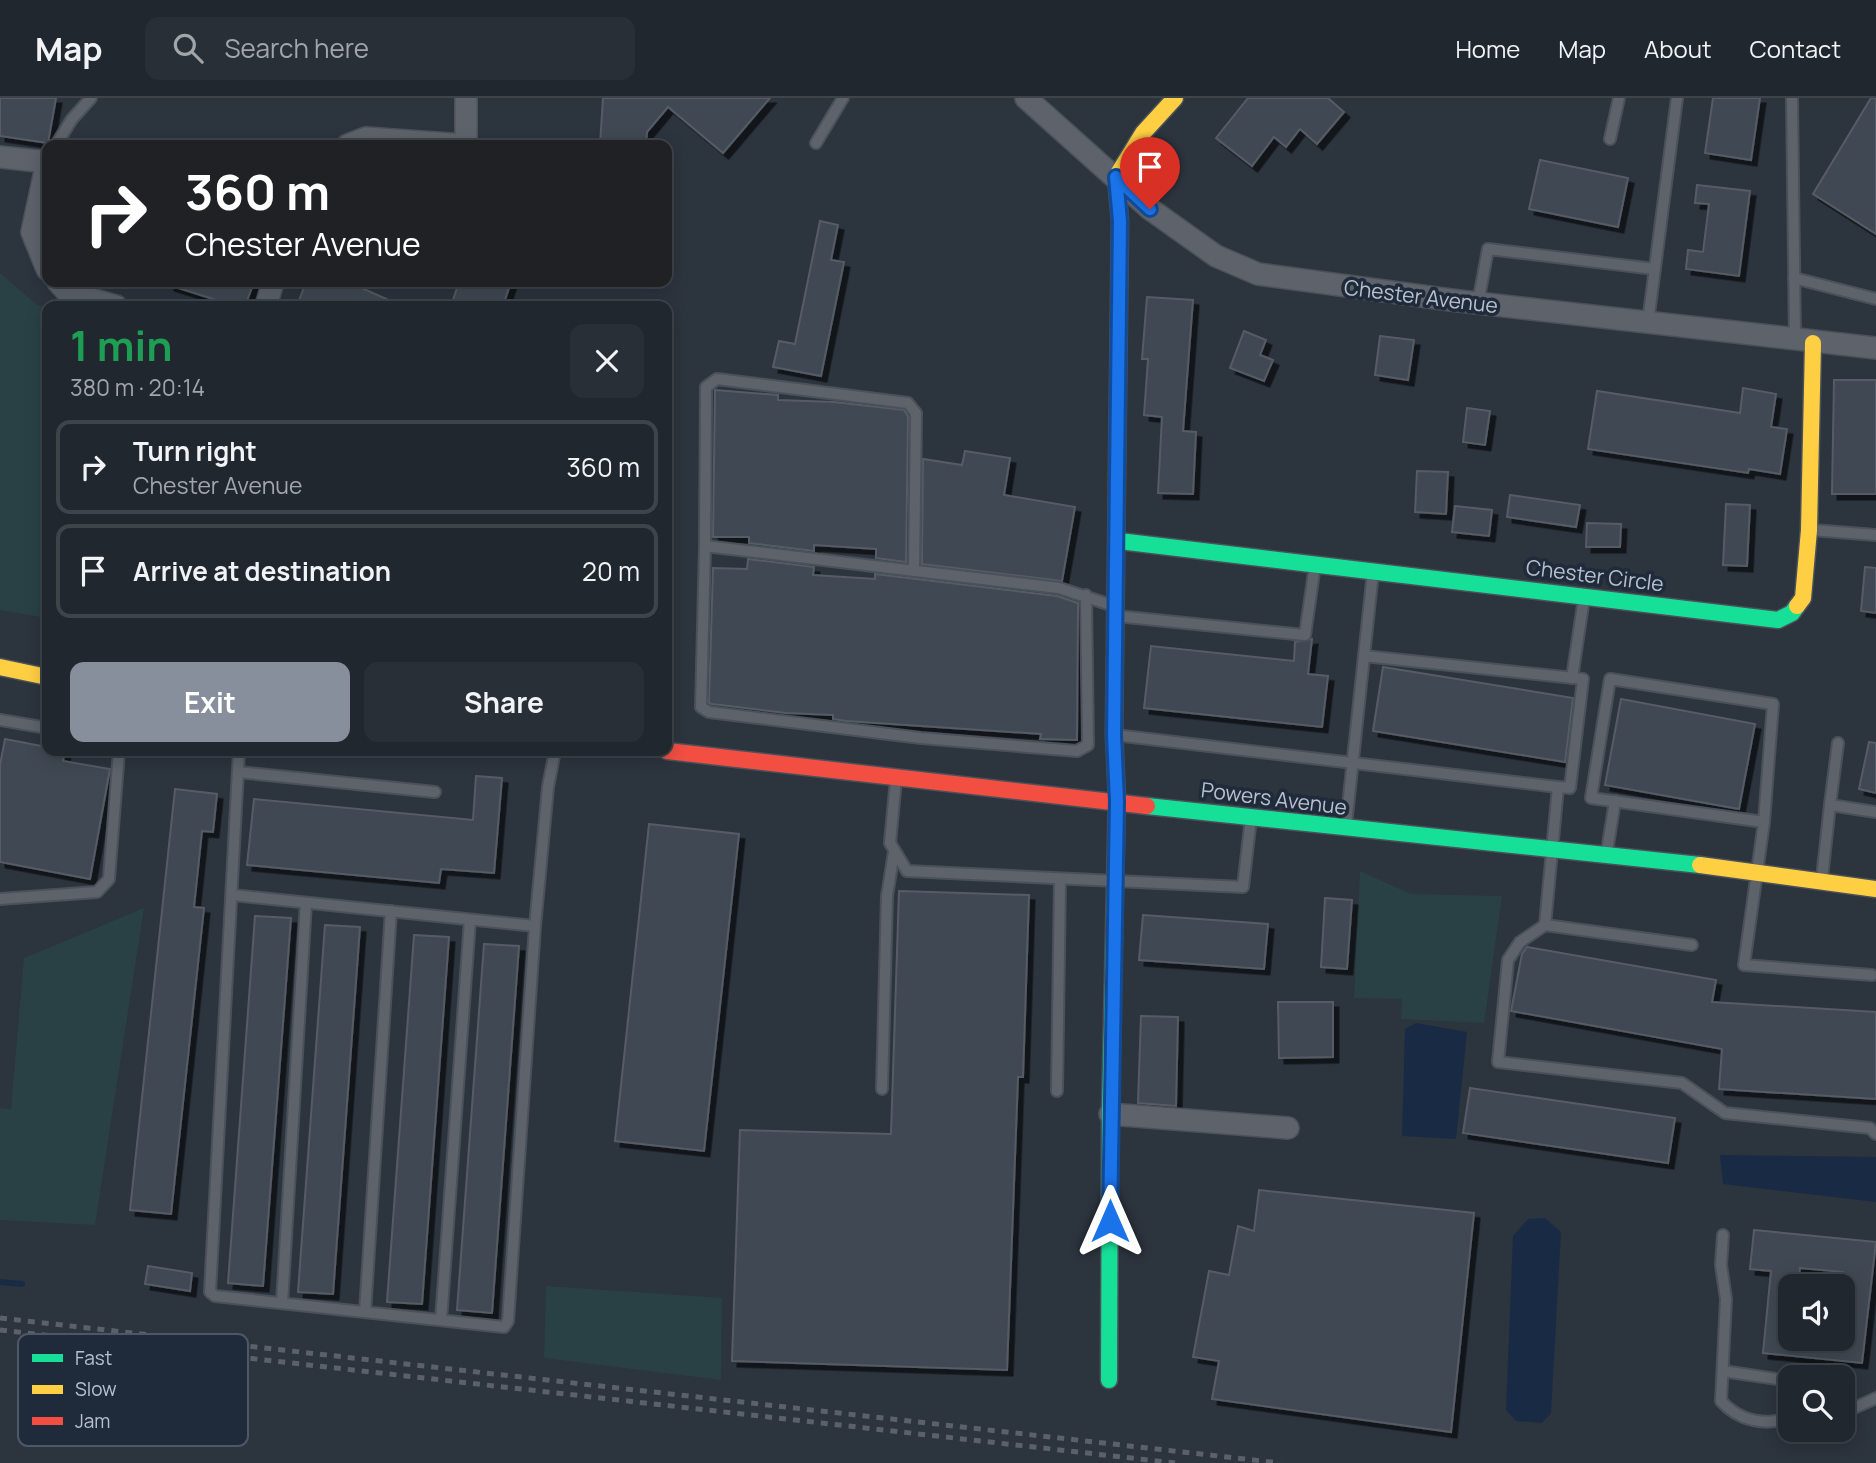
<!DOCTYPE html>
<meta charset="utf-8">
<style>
body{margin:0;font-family:Manrope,sans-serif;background:#292f36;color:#f1f3f6;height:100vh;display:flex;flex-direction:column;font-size:26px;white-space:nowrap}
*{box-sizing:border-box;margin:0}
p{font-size:23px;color:#a2a5aa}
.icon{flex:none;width:38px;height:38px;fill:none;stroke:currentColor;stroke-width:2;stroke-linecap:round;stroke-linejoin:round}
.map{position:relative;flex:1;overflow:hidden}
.details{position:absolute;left:42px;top:203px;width:630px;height:455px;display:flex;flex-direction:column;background:#21272e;border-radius:14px;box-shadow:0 4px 18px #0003,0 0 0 2px #3e444a}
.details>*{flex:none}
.hud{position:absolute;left:42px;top:42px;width:630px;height:147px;border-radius:14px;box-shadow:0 4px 18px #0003,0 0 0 2px #3e444a;background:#202124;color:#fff;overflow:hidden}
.tools{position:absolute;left:1778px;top:1176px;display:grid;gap:14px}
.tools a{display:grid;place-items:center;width:77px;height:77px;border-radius:14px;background:#21272e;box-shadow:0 4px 18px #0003,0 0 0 2px #3e444a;font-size:35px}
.pin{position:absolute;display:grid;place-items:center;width:60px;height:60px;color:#fff;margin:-72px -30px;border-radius:50% 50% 50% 0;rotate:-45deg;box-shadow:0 0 7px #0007}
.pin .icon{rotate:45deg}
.me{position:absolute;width:77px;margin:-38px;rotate:0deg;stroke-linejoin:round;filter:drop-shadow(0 0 5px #0008)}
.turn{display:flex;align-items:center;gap:24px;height:147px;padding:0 28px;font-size:32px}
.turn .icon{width:91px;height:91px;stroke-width:2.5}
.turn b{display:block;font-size:49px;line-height:60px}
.round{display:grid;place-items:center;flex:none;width:74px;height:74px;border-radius:14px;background:#292f36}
.head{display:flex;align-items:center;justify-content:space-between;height:119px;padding:0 28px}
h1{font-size:42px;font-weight:700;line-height:52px;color:#1e9e55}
.primary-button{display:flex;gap:14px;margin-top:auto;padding:14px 28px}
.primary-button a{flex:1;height:80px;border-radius:14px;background:#878f9c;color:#fff;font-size:28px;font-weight:700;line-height:80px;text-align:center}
.primary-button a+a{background:#292f36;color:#f1f3f6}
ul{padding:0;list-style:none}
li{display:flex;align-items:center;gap:21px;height:94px;margin:0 14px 10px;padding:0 14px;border:4px solid #3e444a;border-radius:14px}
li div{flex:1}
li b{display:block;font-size:26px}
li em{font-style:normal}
header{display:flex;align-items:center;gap:42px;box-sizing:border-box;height:98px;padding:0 35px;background:#21272e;border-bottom:2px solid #3e444a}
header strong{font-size:33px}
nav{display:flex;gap:38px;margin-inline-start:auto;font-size:24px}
.search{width:490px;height:63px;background:#292f36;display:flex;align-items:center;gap:18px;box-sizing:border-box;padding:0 24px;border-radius:14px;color:#a2a5aa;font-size:26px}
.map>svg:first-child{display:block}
</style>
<header>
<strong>Map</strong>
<div class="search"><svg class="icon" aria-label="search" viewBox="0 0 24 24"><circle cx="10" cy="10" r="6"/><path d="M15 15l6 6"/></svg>Search here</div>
<nav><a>Home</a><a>Map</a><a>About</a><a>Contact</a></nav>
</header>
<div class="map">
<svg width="1876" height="1365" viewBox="0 0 1876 1365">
<defs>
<filter id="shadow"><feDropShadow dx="5.5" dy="5.5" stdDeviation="0" flood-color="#0009"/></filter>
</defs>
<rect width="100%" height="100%" fill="#2c343e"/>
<g fill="#294145">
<path d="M0 175 37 207 47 210V520L0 512Z"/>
<path d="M1360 773 1411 796 1502 798 1484 925 1401 921 1402 901 1354 900Z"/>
<path d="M144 810 95 1127 0 1122V1010L11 1011 24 860Z"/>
<path d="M546 1188 722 1200 721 1282 544 1260Z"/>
</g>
<g fill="#192b44">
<path d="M1416 925 1467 934 1456 1041 1402 1038 1405 931Z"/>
<path d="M1720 1057 1876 1059V1104L1723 1086Z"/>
<path d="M1545 1120 1561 1134 1551 1315 1542 1325 1516 1323 1506 1312 1513 1138 1528 1121Z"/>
</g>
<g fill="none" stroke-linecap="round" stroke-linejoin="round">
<path stroke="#192b44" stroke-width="6" d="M0 1184 22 1186"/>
</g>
<g fill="#414852" stroke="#555c65" stroke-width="2" fill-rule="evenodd" filter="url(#shadow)">
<path d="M0 0H56L48 45 0 38Z"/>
<path d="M603 0H770L723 55 668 9 647 34 646 47H600Z"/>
<path d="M1248 0H1328L1344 14 1317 46 1300 31 1286 49 1274 39 1252 68 1216 40Z"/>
<path d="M1713 0H1760L1751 62 1705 55Z"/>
<path d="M1871 0H1876V136L1813 96Z"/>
<path d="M1540 62 1628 80 1618 129 1529 111Z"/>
<path d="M1697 87 1750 93 1739 178 1686 171 1688 152 1703 154 1709 106 1695 105Z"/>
<path d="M820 123 838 127 831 162 844 164 821 278 773 269 779 243 795 246Z"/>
<path d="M170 184H254L245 208H235L169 187Z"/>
<path d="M306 184H358L357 188 402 208H297Z"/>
<path d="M459 184H511L503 208H451Z"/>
<path d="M1147 199 1193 202 1183 333 1196 334 1193 396 1158 395 1162 319 1144 317 1148 261H1142Z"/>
<path d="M1244 233 1266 242 1260 257 1273 262 1264 283 1230 270Z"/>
<path d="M1380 238 1414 242 1408 282 1375 277Z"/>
<path d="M1834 282H1876V396H1832Z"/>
<path d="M1743 290 1776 296 1771 329 1787 331 1780 376 1749 371 1748 375 1588 351 1597 293 1740 315Z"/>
<path d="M715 292 778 297V302L834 304 904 312 908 318 906 464 876 460V451L814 447V453L749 445V439H713Z"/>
<path d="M1467 310 1490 313 1485 347 1463 344Z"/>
<path d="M965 353 1010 360 1004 397 1075 409 1062 483 922 466 923 361 962 367Z"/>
<path d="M1417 373 1448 374 1446 416 1415 414Z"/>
<path d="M1510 397 1580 407 1576 429 1507 419Z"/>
<path d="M1726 406 1750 407 1747 468 1723 467Z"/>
<path d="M1455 408 1492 412 1489 438 1452 434Z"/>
<path d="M1587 425 1621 426 1620 449H1586Z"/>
<path d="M748 461 814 469 813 477 875 481V476L1057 498 1078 505 1077 642 1040 641 1041 636 846 623 833 621V617L786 615 712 606 709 605 713 470 747 471Z"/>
<path d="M1865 469 1876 470V515L1861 513Z"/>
<path d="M1312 541 1308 576 1328 578 1322 629 1144 610 1151 548 1294 563 1295 544Z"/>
<path d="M1383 569 1573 600 1565 664 1373 633Z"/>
<path d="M1621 601 1755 626 1739 711 1605 687Z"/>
<path d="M5 641 47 649V653H65L63 663 110 671 90 781 0 764V667Z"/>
<path d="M1869 644 1876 645V695L1859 691Z"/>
<path d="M476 678 502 680 494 775 441 771 439 785 247 767 254 701 473 722Z"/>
<path d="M175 691 217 696 213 734 202 733 194 809 204 810 171 1116 130 1112Z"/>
<path d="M649 726 739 736 704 1053 615 1043Z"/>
<path d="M899 793 1029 797 1023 979H1018L1007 1272 732 1263 740 1032 891 1036Z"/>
<path d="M1325 800 1352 802 1347 871 1321 869Z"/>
<path d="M1143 817 1268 826 1264 871 1139 862Z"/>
<path d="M255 818 291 820 263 1188 228 1185Z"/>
<path d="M325 827 360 829 333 1196 298 1194Z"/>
<path d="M414 837 449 839 422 1206 387 1204Z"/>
<path d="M484 846 519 848 492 1215 457 1212Z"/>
<path d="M1527 849 1716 882 1712 904 1876 914V1001L1719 991 1722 951 1511 913 1522 856Z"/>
<path d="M1278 904H1333V959L1279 960Z"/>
<path d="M1141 918 1178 919 1176 1008 1138 1005Z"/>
<path d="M1470 990 1675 1020 1668 1065 1463 1035Z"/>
<path d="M1259 1092 1474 1115 1451 1334 1212 1301 1219 1263 1193 1259 1209 1173 1229 1177 1238 1128 1254 1133Z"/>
<path d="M1754 1132 1876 1144 1862 1265 1763 1255 1771 1173 1750 1171ZM1800 1170 1843 1174V1241H1790V1188H1798Z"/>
<path d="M148 1168 192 1175 190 1193 145 1186Z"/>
</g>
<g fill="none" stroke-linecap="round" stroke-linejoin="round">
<defs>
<g id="lane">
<path d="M1792 0 1795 242"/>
<path d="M1610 41 1619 0"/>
<path d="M816 45 843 0"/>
<path d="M56 47 72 21 91 0"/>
<path d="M1794 180 1876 201"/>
<path d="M1478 205 1488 151 1655 171"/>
<path d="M1648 224 1677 0"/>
<path d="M1812 432 1876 437"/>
<path d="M705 448 706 289 717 281 908 305 916 315 914 473"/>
<path d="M1086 497 1088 647 1077 653 921 640 709 614 701 609 705 448 1059 490 1114 508"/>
<path d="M1116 518 1305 537 1315 467"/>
<path d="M1364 558 1373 474"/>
<path d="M1572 580 1584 500"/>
<path d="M0 622 47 630"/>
<path d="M1115 637 1558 689 1545 827 1520 844 1508 862 1498 964 1682 985 1725 1015 1870 1030 1876 1036"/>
<path d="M238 674 435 694"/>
<path d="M896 681 890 745 907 773 1243 789 1251 720"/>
<path d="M1830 707 1838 645"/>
<path d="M1764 724 1591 700 1610 581 1773 606 1764 724 1744 867 1872 877"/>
<path d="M1346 727 1364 558 1583 581 1570 690 1558 689"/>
<path d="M1607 753 1615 703"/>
<path d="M1822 780 1830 707 1876 714"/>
<path d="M232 797 535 828 508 1223 504 1229 215 1198 210 1194 239 653"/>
<path d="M0 801 97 794 109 781 119 653"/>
<path d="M1545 827 1692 847"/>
<path d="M535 828 548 689 555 653"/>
<path d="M882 991 887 798 894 754"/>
<path d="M1057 993 1060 781"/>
<path d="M1723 1137 1721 1167 1726 1201 1721 1303C1739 1323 1764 1328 1790 1320"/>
<path d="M282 1205 306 805"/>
<path d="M365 1214 391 813"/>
<path d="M441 1222 470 822"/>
<path d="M1723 1273 1790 1283"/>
<path d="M1843 1309 1854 1310 1876 1300"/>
</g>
<g id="street">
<path d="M1026 0 1150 111 1216 158 1258 176 1451 202 1876 250"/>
<path d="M348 47 366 40 464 47"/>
<path d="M466 47V0"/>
<path d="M0 59 47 64 32 134 47 171"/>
<path d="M58 184 67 194 116 208"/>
<path d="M266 208 273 184"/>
<path d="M1110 1016 1288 1030"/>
</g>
<g id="fast">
<path d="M1119 443 1778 522 1792 515 1797 508"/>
<path d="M1147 708 1700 767"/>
<path d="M1109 1282 1110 1016 1117 700"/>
</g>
<g id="slow">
<path d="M1117 375 1120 123 1116 79 1143 35 1175 0"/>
<path d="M1797 508 1803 500 1809 432 1813 245"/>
<path d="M0 569 47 579"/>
<path d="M1700 767 1876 791"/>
</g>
<g id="jam">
<path d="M667 653 1147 708"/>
<path d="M1117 700 1114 637 1117 375"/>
</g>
</defs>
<use href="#lane" stroke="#4b515a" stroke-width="14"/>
<use href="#street" stroke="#4b515a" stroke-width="24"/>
<use href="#fast" stroke="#4b515a" stroke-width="19"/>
<use href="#slow" stroke="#4b515a" stroke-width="19"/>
<use href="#jam" stroke="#4b515a" stroke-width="19"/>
<use href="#lane" stroke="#5e636b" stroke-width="10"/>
<use href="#street" stroke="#5e636b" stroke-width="21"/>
<use href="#fast" stroke="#16e098" stroke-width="16"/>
<use href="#slow" stroke="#ffcf43" stroke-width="16"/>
<use href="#jam" stroke="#f24e42" stroke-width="16"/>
<g stroke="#5b616a" stroke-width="5" stroke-dasharray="7 7" stroke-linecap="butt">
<path d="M0 1220 1280 1365"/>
<path d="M0 1232 1175 1365"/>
</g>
</g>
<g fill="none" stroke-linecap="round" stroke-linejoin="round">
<defs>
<path id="route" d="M1110 1123 1117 703 1114 637 1120 123 1116 79 1150 111"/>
</defs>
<use href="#route" stroke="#114b97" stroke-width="18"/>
<use href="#route" stroke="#1a73e8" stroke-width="12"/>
</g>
<g text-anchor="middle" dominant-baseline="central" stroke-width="7" stroke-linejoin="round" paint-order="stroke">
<g font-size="21" fill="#b8c0ce" stroke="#1f2a3a">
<text transform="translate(1421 198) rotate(7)">Chester Avenue</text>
<text transform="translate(1595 477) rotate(7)">Chester Circle</text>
<text transform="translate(1274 700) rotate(7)">Powers Avenue</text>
</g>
</g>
<rect x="18" y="1236" width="230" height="112" rx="10" fill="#1f2a3a" stroke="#4d5766" stroke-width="2"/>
<rect x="32" y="1256" width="31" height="8" fill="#16e098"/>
<rect x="32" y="1287" width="31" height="9" fill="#ffcf43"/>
<rect x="32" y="1319" width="31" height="8" fill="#f24e42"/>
<g font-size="19" fill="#b8c0ce">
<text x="75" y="1267">Fast</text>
<text x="75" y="1298">Slow</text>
<text x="75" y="1330">Jam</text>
</g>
</svg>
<div class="tools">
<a><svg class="icon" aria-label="sound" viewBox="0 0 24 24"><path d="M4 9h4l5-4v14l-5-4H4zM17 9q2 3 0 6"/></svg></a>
<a><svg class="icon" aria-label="search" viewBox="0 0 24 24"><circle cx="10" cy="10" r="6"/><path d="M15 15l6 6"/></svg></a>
</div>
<div class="pin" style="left:1150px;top:111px;background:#d93025"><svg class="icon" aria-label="arrive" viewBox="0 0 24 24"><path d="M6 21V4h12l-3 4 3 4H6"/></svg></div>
<svg class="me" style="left:1110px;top:1123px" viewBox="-20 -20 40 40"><path d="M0-17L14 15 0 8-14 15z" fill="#1a73e8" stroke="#fff" stroke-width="4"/></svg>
<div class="hud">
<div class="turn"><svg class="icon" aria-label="right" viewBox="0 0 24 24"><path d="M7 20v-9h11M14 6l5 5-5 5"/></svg><div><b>360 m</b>Chester Avenue</div></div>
</div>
<section class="details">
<div class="head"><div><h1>1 min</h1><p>380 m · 20:14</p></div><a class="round"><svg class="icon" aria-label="close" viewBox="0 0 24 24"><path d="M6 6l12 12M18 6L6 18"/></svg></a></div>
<ul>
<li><svg class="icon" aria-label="right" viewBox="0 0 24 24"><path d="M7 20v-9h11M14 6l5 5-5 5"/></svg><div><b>Turn right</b><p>Chester Avenue</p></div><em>360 m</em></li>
<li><svg class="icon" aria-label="arrive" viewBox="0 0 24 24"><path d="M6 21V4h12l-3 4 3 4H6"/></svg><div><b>Arrive at destination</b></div><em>20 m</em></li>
</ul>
<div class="primary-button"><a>Exit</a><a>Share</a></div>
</section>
</div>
